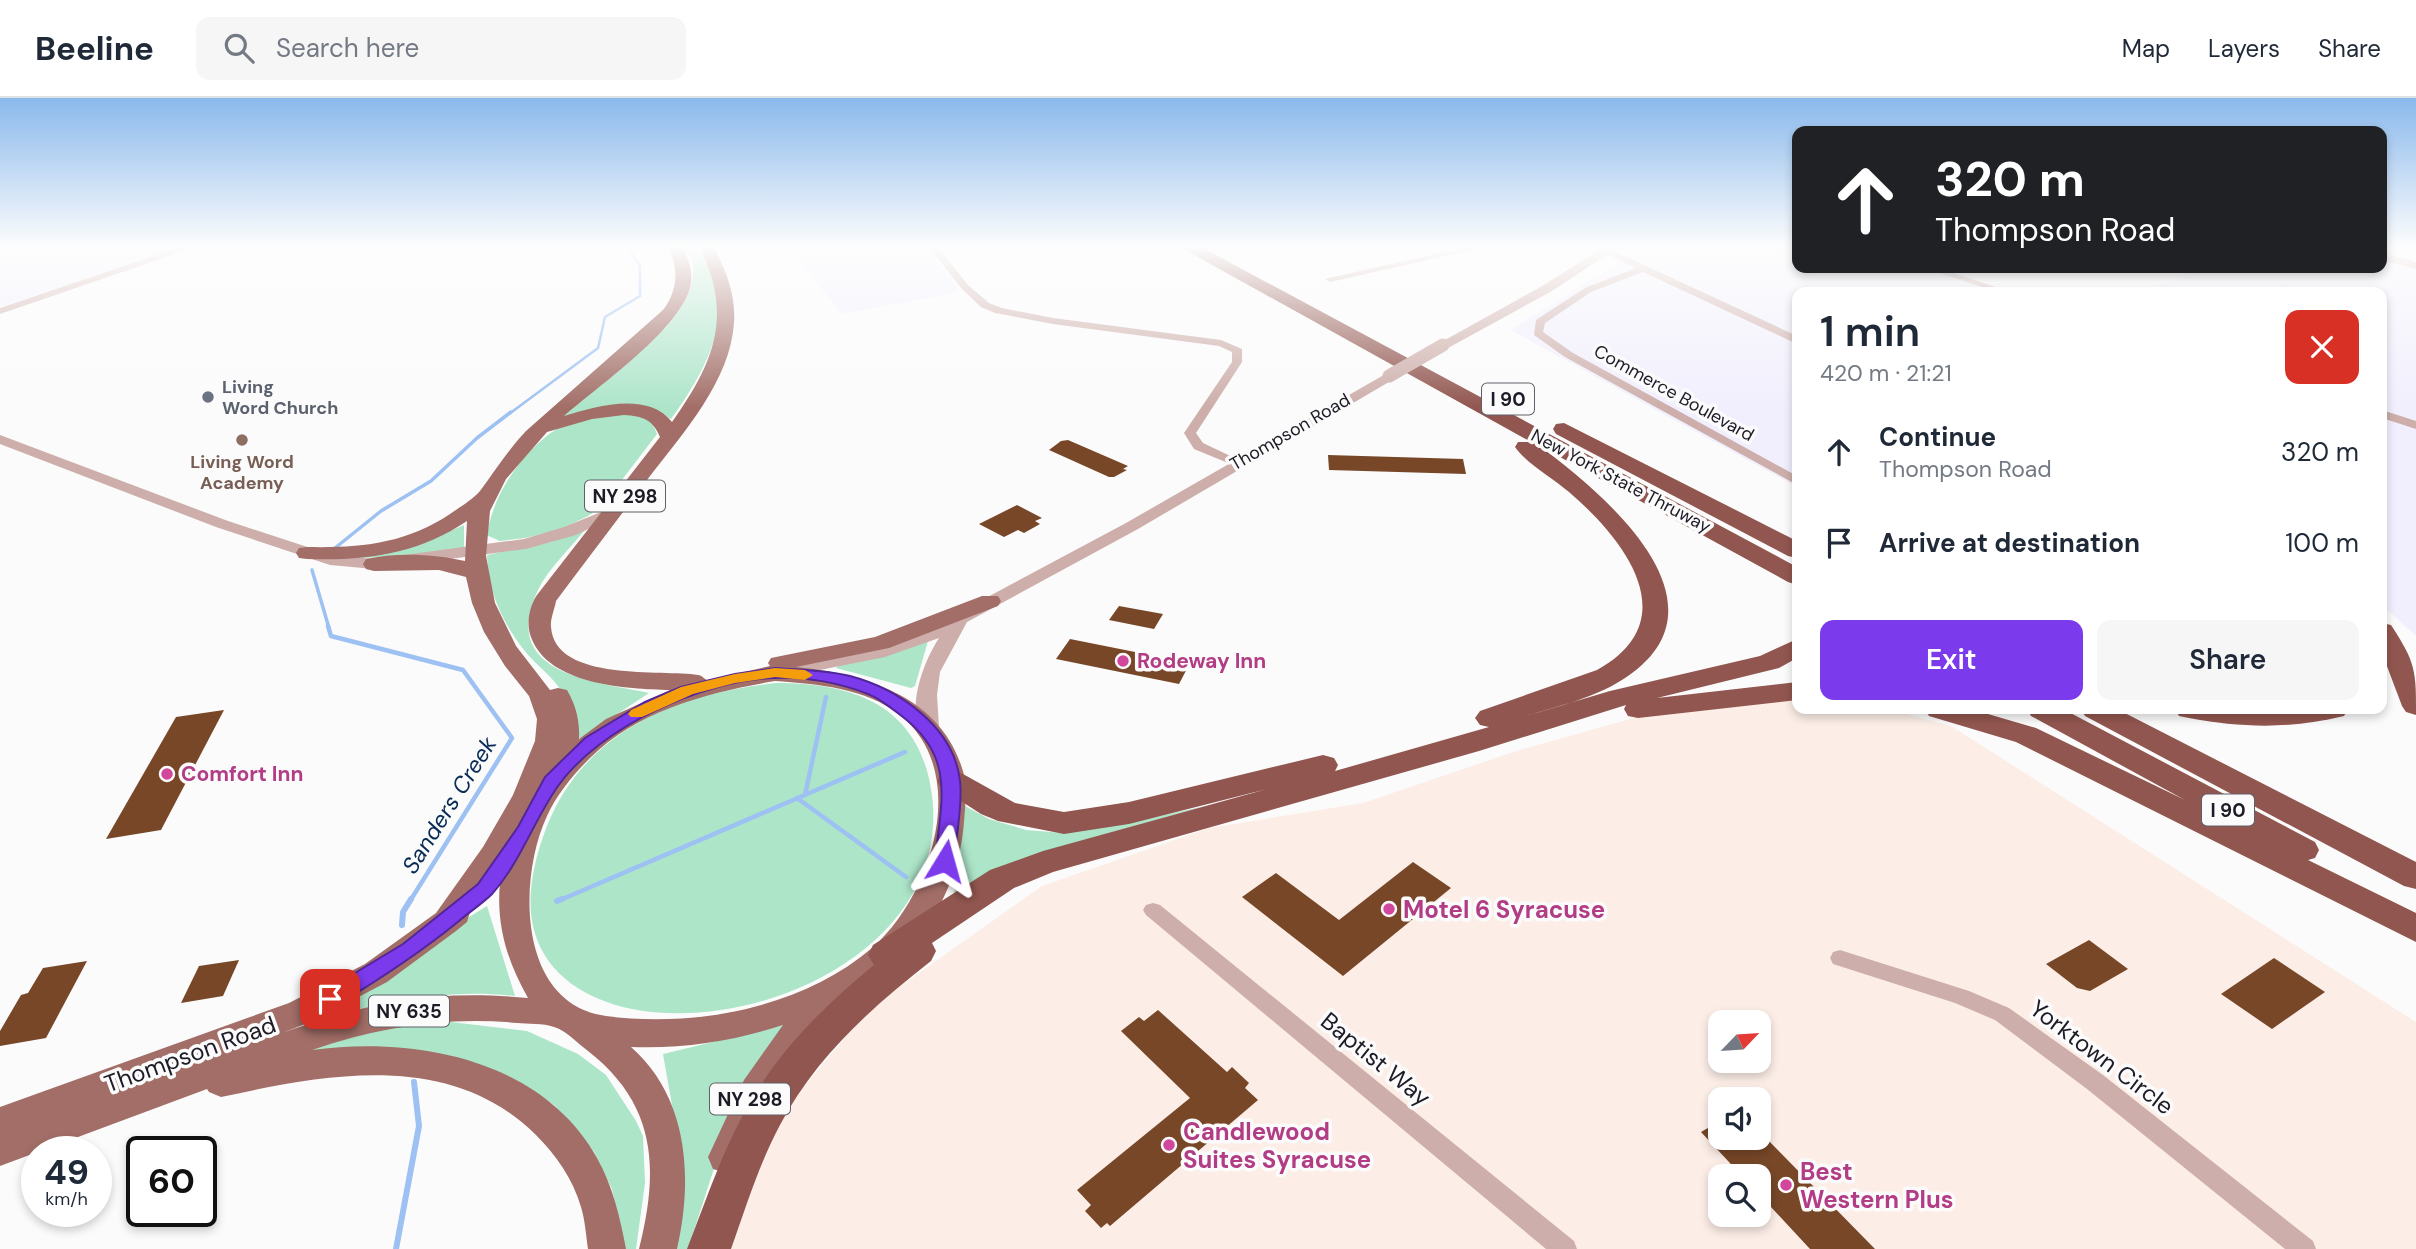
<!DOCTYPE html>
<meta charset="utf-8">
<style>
body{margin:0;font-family:"DM Sans",sans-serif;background:#f6f6f7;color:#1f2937;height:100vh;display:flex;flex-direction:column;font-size:26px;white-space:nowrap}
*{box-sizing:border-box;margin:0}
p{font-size:23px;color:#747a83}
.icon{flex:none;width:38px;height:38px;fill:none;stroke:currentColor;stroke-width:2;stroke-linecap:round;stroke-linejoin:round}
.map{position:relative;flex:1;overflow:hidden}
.side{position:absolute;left:1792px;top:189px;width:595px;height:427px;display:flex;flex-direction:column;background:#fff;border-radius:14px;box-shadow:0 4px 10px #0003}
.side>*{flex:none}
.hud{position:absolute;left:1792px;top:28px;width:595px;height:147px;border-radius:14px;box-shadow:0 4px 10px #0003;background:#202124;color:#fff;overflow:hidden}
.needle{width:46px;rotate:65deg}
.controls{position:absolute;left:1708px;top:912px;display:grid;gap:14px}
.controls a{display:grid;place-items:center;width:63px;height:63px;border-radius:14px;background:#fff;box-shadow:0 4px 10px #0003;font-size:35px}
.speed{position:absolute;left:21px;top:1038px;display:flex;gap:14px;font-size:35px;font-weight:700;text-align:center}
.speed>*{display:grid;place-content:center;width:91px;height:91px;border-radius:50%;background:#fff;box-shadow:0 4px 10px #0003;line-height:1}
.speed small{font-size:18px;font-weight:400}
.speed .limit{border:4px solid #111;border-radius:10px;background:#fff;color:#111}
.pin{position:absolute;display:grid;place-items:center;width:60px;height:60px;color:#fff;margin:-30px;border-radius:14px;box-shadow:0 4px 10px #0006}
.me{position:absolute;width:77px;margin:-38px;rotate:8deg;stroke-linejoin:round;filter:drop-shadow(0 0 5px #0008)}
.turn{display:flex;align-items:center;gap:24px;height:147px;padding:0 28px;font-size:32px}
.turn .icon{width:91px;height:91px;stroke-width:2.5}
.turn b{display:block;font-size:49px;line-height:60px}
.round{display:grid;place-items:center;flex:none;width:74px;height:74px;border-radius:14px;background:#f6f6f7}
.overview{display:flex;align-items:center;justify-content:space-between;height:119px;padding:0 28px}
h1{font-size:42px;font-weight:600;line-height:52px}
.button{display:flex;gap:14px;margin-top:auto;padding:14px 28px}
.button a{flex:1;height:80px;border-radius:14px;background:#7c3aed;color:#fff;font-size:28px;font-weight:600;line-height:80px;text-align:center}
.button a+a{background:#f6f6f7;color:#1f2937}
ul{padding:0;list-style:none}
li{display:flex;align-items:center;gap:21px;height:91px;padding:0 28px}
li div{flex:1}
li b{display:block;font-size:26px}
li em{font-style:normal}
header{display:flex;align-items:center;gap:42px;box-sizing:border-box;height:98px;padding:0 35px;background:#fff;border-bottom:2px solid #e0e1e3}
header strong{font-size:33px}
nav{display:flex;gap:38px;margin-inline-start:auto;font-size:24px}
.search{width:490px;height:63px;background:#f6f6f7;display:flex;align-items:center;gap:18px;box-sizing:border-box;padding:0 24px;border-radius:14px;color:#747a83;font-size:26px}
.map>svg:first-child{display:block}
</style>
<header>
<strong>Beeline</strong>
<div class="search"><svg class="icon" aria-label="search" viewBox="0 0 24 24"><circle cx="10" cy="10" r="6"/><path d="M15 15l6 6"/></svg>Search here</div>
<nav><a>Map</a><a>Layers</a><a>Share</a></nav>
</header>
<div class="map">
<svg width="2416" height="1151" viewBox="0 0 2416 1151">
<rect width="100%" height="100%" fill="#fbfbfb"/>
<path fill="#fceee7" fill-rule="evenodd" d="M1797 601V611H1888L1951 628 2416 924V1151H731L775 1022 872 908 1042 788 1209 730 1363 705 1516 653 1676 608ZM1720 924H1759V962H1720ZM1720 1001H1759V1040H1720ZM1720 1078H1759V1116H1720Z"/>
<g fill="#f1effd">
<path d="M0 148H183L0 209Z"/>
<path d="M787 148H920L945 173 959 194 842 216Z"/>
<path d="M1644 148H1797V170H1921L1997 194H1797V389L1511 232Z"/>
<path d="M2382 161 2416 172V538L2382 507V194H2137L2190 177 2169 170H2157H2382Z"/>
</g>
<g fill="#ade5c9">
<path d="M686 148H692C698 155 707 162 711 169 737 220 700 281 671 321L659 314 560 321 666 229C687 205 703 179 686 148Z"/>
<path d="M634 316 651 322 657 336 602 408 588 418 559 432 525 440 500 443 486 437C489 426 492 415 496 405 510 371 546 327 584 320 600 317 618 317 634 316Z"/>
<path d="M464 427V451L410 459 345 460 430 442Z"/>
<path d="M588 428C573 448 549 469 538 492 498 576 592 583 649 595L581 640H575C571 622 569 603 558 588 548 575 534 565 524 552 502 524 488 493 487 457L551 444Z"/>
<path d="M928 543 915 588 911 590 836 570 839 567Z"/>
<path d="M777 585C858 585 921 610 932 698 936 726 931 759 919 784 873 881 732 931 632 911 588 902 546 878 534 832 526 803 533 767 543 739 578 635 675 595 777 585Z"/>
<path d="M965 708 989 721 1026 732 1063 735 1119 727 1205 708 1053 751 954 796Z"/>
<path d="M487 808 515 898C445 890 375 904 310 928V917Z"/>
<path d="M451 924 527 933 578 956 606 977 636 1023 643 1038 645 1085 636 1151H624L612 1091 594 1054 554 1007 518 983 467 962 307 956 310 951 398 926Z"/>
<path d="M796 924 728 1027 688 1151H669L676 1030 663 956Z"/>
</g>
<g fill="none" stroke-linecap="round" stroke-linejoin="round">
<path stroke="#9dc1f2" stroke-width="2.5" d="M509 316 598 250 605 219 640 198V168L627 148"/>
<g stroke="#9dc1f2" stroke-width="3.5">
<path d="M335 450 381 413 431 383 477 340 511 314"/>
<path d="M312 472 329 530"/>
</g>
<g stroke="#9dc1f2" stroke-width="4.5">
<path d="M328 528 331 538 463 572 512 640 410 803"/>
<path d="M805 697 826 599"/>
<path d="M797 700 906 779"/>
<path d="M558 803 905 654"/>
</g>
<g stroke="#9dc1f2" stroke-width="6">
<path d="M557 803 562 801"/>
<path d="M402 827 403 814 411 801"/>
<path d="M396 1151 419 1028 414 984"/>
</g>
</g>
<g fill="#774728">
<path d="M1068 342 1128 368 1123 371 1127 372 1114 379H1109L1049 352 1061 343Z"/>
<path d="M1328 357 1463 361 1466 376 1329 372Z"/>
<path d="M1017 407 1042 420 1035 423 1040 426 1024 435 1018 432 1004 439 979 426Z"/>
<path d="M1119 508 1163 516 1154 531 1109 522Z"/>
<path d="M1070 541 1190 565 1179 586 1056 561Z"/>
<path d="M224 612 161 732 106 741 176 619Z"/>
<path d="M1413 764 1451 790 1343 878 1242 799 1276 775 1339 822Z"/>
<path d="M2089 842 2128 871 2090 893 2077 890 2046 866Z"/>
<path d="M2274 860 2325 894 2272 931 2221 896Z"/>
<path d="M239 862 223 898 181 905 199 868Z"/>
<path d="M87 863 46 940 0 948V933L21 897 28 895 43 870Z"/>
<path d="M1158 912 1227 974 1232 969 1249 985 1245 990 1258 1002 1110 1128 1107 1125 1101 1130 1085 1113 1091 1107 1077 1092 1190 1000 1121 933 1139 919 1144 923Z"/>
<path d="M1720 1023V1040H1766L1875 1151H1810L1759 1096V1078H1742L1701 1034Z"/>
</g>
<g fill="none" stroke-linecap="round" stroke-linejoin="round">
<g fill="#cdaeaa" fill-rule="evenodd">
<path d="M183 148H198L0 216V210Z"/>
<path d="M928 148H937L968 187 989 205 1002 210 1053 220 1221 242 1242 251V264L1196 335 1203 345 1243 364 1241 367H1233L1194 351 1184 335 1232 264V254L1219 248 1053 226 995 215 981 209 962 191Z"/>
<path d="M1471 148H1490L1330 184 1325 181Z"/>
<path d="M1591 148H1603L1797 238V245L1793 244 1643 174 1591 194 1545 225 1543 234 1573 255 1797 378V387L1565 259 1534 237 1536 222 1585 190 1636 170Z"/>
<path d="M1924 170H1938L2011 194H1997Z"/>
<path d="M2382 312 2416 323V331L2382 320Z"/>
<path d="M1153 805 1160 807 1574 1143 1577 1151H1546L1146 817 1143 812 1146 807Z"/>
<path d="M1840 852 1969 893 2009 910 2103 977 2313 1143 2316 1151H2285L2087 991 1995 922 1955 905 1833 866 1830 860 1833 854Z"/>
</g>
<g fill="#cdaeaa" fill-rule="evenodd">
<path d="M1606 148H1620L1552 193 1448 250 1443 251 1436 247 1544 187Z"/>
<path d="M2382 155 2416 164V171L2382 162Z"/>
<path d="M1389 274 1394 275V281L1138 431 967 524 940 574 937 597 939 630 936 635H922C906 609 924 563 939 540L885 559 780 580 770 574 780 568 874 550 926 532 1126 425Z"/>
<path d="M0 337 228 423 332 457 374 461 524 441 564 429 606 412 612 410 620 415 576 437 526 451 374 471 330 467 216 429 0 346Z"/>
</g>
<path fill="#a26e67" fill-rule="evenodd" d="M668 148H682C689 162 694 176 690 190 679 232 597 289 564 318 596 308 648 293 672 324 714 265 734 217 699 148H713C726 172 736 197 734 225 730 283 684 334 650 378 619 420 587 461 556 503 555 510 550 521 551 529 555 585 664 571 698 577 702 577 704 581 707 582 711 582 761 570 770 568L768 565 771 560 875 539 982 498H998L1001 503 998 508 889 550 796 569C869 576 947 601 965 681 967 695 965 710 964 724 961 764 947 800 924 833 914 847 902 862 888 873 873 885 852 891 843 908L809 944 781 983 760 1019 739 1071 726 1075 713 1071 708 1059 744 982 783 927C733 943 684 951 631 949 689 1000 693 1081 677 1151H639C659 1071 657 1007 588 953 577 945 567 933 554 929 543 925 528 926 517 925 447 918 378 929 312 952 415 938 542 961 597 1060 613 1088 620 1120 626 1151H588C586 1137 585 1122 581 1109 573 1081 556 1057 536 1037 450 952 327 976 221 999L209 994 207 991 0 1068V1009L289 905 365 866 436 815 483 749 513 697 535 643 537 621 529 598 505 568 484 534 472 505 466 479 439 472 374 473 366 471 363 466 366 461C396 454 436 456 465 463L467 423C418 456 366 463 307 461L299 460 296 455 299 450 307 449C360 450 405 446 450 416 460 409 472 402 480 393 495 373 508 352 526 333L663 212C678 192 679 171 668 148ZM624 317C643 318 653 322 660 339L537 497C529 509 526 526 531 539 548 587 627 591 670 592L606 621 579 641C580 624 576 607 567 592L558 590 550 592 516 548 495 505 486 458 490 413 506 381 547 334 592 321ZM775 583C817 586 866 590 900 617 972 675 931 799 872 850 802 910 694 930 606 918 517 906 518 780 547 718 557 696 573 677 590 660 638 612 710 594 775 583ZM503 765C493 814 503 856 528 900 435 891 369 904 282 935L313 923 387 884 456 833 467 824 470 814Z"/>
<g fill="#91564f" fill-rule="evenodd">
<path d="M1178 148H1199L1797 469V487L1788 484 1538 347C1602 394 1735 504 1628 578 1597 600 1555 609 1519 620L1610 593 1760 558 1797 541V560L1779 570 1657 600 1797 584V602L1638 620 1628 618 1624 611 1626 607 1479 653 1053 774 1014 790 932 845 936 853 931 863C872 909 815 960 780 1027 759 1066 746 1109 731 1151H687C707 1100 725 1045 754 998 785 946 828 905 874 867L868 857 873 847 990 772 1043 753 1267 691 1129 726 1064 736 998 723 981 716 941 690 937 683 941 676 952 672 963 676 1015 705 1064 714 1129 704 1323 657 1334 660 1338 667 1335 673 1489 629 1480 627 1475 620 1480 613 1597 572C1687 522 1625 442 1569 394 1554 381 1526 365 1515 349L1518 344H1531Z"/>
<path d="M1564 325 1797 443V460L1788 458 1556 336 1553 331 1556 326Z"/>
<path d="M2382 525 2391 527C2416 565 2416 573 2416 617L2406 614 2402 608 2382 555Z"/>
<path d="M1925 611H1971L2036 630 2185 702 2031 618 2027 611H2063L2315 744 2319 752 2315 760 2308 762 2416 815V844L2016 644 1929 618Z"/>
<path d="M2081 611H2117L2416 764V791L2404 788 2085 618Z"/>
<path d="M2175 611H2348L2344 618C2292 631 2242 630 2189 620L2179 618Z"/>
</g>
<path stroke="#cdaeaa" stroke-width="13" d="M1389 278 1443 247"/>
</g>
<linearGradient id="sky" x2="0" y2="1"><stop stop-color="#8ab9ec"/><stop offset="0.48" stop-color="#fdfdfd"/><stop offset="1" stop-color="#fdfdfd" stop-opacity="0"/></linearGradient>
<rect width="2416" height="310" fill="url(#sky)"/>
<path fill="#7c3aed" stroke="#51269a" stroke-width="2" d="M775 570C800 572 826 572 850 578 899 591 954 629 960 683 963 706 956 739 954 763L951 768H938L935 763C941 704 956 660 903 619 891 610 881 601 868 596 840 585 805 578 774 580 703 582 600 629 558 688 534 722 520 765 492 796 482 806 469 814 459 823 420 855 380 881 337 907L330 910 322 907 319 901 322 895 403 846 478 786 518 729 545 679 585 640 645 604 681 589 735 576Z"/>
<path fill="#f59e0b" d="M775 570 805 572 813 577 805 582 775 579 735 585 693 596 642 619H631L628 616 631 612 681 589 735 576Z"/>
<circle fill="#6b7280" stroke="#fbfbfb" stroke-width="2.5" cx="208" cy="299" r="7"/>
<circle fill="#8d6e63" stroke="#fbfbfb" stroke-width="2.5" cx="242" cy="342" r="7"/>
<g fill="#d1479c" stroke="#fbfbfb" stroke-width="2.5">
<circle cx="1123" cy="563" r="7"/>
<circle cx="167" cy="676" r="7"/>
<circle cx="1389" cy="811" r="7"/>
<circle cx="1169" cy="1047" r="7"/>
<circle cx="1786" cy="1087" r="7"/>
</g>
<g text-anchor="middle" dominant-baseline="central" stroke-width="7" stroke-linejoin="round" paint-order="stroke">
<g font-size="18" font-weight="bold" fill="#5b616d" stroke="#fbfbfb" text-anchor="start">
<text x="222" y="289">Living<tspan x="222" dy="21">Word Church</tspan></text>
</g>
<g font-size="18" fill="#1e1b26" stroke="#fbfbfb">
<text transform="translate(1674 295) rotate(29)">Commerce Boulevard</text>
<text transform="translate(1290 334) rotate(-30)">Thompson Road</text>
<text transform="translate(1621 383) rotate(28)">New York State Thruway</text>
</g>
<g font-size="18" font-weight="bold" fill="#785e54" stroke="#fbfbfb">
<text x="242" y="364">Living Word<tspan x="242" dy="21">Academy</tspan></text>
</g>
<g fill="#fbfbfb" stroke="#605e66" stroke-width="2">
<rect x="1482" y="285.5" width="52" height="31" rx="5"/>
<rect x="585" y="382.5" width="80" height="31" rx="5"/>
<rect x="2202" y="696.5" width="52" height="31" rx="5"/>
<rect x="369" y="897.5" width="80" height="31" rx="5"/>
<rect x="710" y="985.5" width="80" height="31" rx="5"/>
</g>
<g font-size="19" font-weight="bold" fill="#1e1b26">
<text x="1508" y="301">I 90</text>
<text x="625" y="398">NY 298</text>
<text x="2228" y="712">I 90</text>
<text x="409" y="913">NY 635</text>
<text x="750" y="1001">NY 298</text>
</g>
<g font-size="21" font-weight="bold" fill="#b23c85" stroke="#fbfbfb" text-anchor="start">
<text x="1137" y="563">Rodeway Inn</text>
<text x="181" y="676">Comfort Inn</text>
</g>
<g font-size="23" font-style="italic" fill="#082b56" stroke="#fbfbfb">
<text transform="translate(449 707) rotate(-58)">Sanders Creek</text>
</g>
<g font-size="24" font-weight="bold" fill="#b23c85" stroke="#fbfbfb" text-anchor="start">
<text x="1403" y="811">Motel 6 Syracuse</text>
<text x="1183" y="1033">Candlewood<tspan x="1183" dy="28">Suites Syracuse</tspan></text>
<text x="1800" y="1073">Best<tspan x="1800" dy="28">Western Plus</tspan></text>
</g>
<g font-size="24" fill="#1e1b26" stroke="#fbfbfb">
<text transform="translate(190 956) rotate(-20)">Thompson Road</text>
<text transform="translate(2102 959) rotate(37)">Yorktown Circle</text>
<text transform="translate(1376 961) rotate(39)">Baptist Way</text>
</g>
</g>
</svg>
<div class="controls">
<a><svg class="needle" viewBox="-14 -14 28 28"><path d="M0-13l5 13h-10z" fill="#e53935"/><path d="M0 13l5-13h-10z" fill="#747a83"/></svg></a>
<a><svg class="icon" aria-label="sound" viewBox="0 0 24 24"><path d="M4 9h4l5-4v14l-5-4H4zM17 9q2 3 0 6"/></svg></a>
<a><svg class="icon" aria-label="search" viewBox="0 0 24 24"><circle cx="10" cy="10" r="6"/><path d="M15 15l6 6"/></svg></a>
</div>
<div class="speed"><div>49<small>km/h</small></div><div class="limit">60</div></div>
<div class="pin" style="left:330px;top:901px;background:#d93025"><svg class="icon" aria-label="arrive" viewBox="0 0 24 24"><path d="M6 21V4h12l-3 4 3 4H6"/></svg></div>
<svg class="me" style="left:945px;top:763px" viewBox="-20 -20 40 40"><path d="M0-17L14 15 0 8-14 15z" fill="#7c3aed" stroke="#fff" stroke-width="4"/></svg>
<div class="hud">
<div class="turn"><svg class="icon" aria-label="ahead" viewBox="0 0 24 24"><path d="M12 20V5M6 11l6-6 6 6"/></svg><div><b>320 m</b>Thompson Road</div></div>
</div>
<section class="side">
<div class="overview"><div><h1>1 min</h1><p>420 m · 21:21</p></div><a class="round" style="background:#d93025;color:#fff"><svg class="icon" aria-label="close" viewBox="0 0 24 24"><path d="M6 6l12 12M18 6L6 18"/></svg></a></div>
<ul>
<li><svg class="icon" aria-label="ahead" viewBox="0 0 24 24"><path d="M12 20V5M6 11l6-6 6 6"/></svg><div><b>Continue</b><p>Thompson Road</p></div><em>320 m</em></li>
<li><svg class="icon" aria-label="arrive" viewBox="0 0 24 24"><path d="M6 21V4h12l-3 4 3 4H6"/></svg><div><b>Arrive at destination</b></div><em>100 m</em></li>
</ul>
<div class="button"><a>Exit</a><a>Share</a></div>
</section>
</div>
